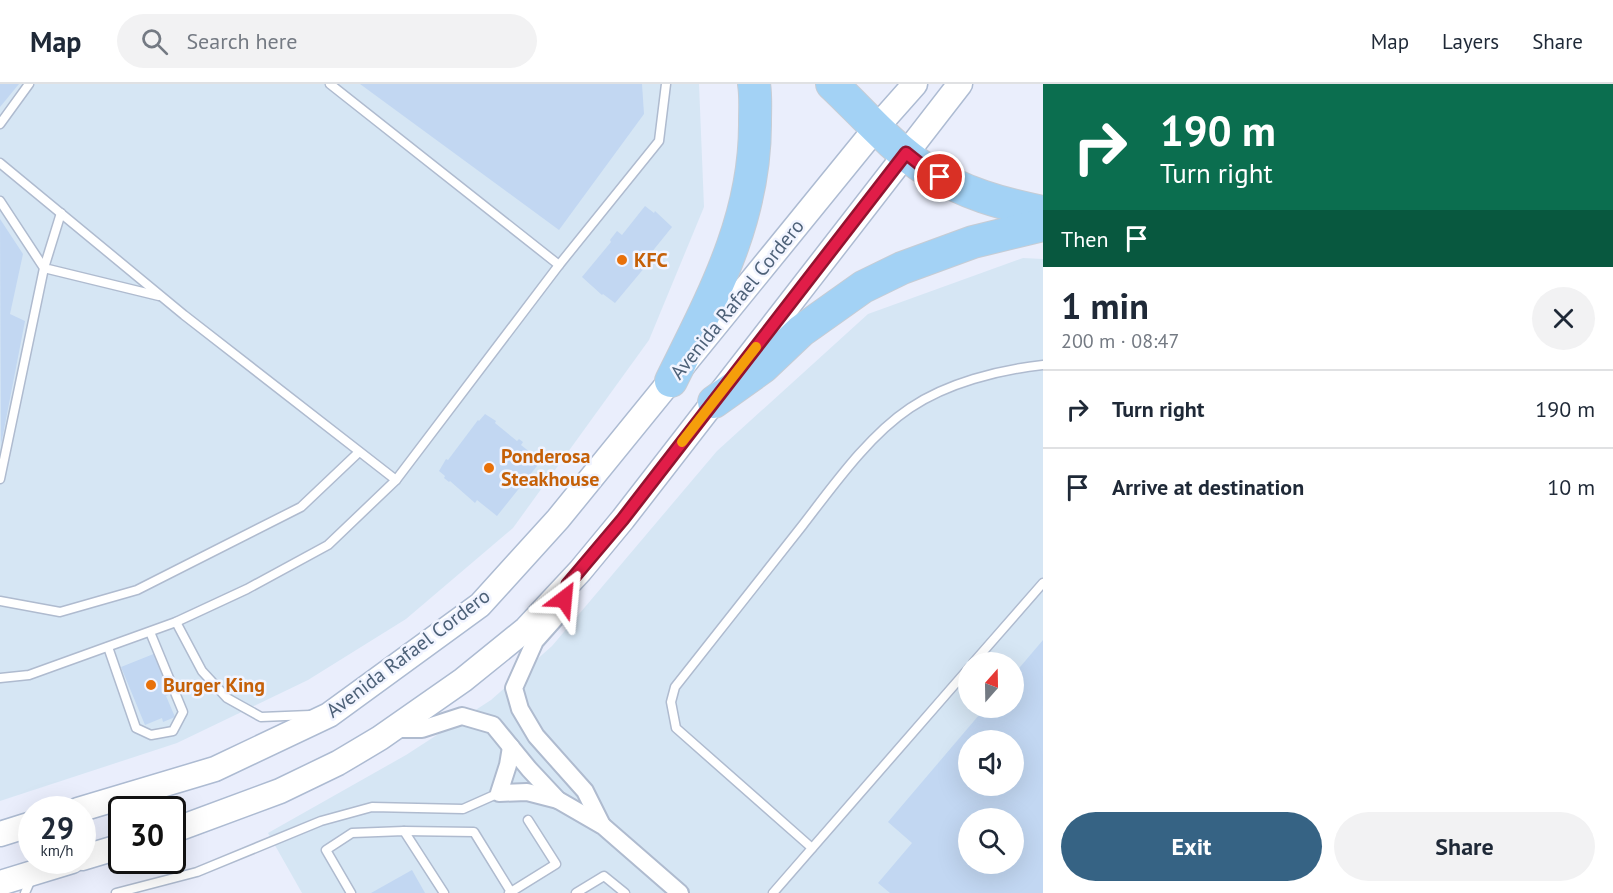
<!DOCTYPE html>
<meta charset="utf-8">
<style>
body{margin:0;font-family:"PT Sans",sans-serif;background:#f2f2f3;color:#1f2937;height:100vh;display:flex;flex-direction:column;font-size:22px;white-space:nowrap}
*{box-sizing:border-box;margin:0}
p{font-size:20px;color:#747a83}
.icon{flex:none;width:33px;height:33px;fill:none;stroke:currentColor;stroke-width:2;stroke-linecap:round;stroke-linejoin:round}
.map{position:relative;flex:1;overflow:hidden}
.side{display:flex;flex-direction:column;background:#fff;width:570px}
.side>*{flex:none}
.banner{background:#0b6e4f;color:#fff;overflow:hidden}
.needle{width:39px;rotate:20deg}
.controls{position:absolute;left:958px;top:568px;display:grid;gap:12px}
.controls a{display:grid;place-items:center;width:66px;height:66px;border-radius:50%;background:#fff;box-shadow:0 6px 24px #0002;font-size:30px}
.speed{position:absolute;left:18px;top:712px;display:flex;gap:12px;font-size:30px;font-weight:700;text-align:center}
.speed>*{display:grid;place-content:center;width:78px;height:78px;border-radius:50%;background:#fff;box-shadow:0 6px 24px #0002;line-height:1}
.speed small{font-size:15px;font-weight:400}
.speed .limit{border:3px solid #111;border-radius:9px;background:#fff;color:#111}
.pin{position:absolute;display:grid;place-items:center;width:51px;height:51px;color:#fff;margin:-26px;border:3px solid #fff;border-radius:50%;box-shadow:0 2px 6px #0007}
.me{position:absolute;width:66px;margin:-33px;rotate:29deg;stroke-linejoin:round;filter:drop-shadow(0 0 4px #0008)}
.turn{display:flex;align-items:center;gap:21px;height:126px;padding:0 18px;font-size:27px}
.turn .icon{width:78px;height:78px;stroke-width:2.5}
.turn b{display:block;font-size:42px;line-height:51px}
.then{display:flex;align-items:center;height:57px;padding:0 18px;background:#0003;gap:12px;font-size:22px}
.round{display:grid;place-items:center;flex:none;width:63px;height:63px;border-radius:32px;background:#f2f2f3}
.summary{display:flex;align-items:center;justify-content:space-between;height:102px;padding:0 18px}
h1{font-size:36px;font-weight:700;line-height:45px}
.primary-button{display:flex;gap:12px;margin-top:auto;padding:12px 18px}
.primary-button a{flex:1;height:69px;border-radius:36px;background:#366384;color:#fff;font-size:24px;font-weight:700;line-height:69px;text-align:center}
.primary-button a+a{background:#f2f2f3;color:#1f2937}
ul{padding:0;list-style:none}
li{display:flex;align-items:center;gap:18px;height:78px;padding:0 18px;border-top:2px solid #e0e1e3}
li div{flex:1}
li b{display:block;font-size:22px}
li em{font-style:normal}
header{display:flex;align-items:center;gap:36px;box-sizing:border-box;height:84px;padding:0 30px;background:#fff;border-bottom:2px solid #e0e1e3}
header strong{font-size:28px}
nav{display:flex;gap:33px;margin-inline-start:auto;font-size:21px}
.search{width:420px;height:54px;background:#f2f2f3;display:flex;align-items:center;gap:15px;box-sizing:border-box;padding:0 21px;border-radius:33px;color:#747a83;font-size:22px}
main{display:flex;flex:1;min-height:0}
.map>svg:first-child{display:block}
</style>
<header>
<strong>Map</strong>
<div class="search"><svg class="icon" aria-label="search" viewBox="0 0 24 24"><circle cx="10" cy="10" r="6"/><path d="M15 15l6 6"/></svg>Search here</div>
<nav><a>Map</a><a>Layers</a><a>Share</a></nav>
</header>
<main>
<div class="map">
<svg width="1043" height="809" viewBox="0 0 1043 809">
<rect width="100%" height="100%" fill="#eaeefc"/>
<g fill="#d6e6f4" fill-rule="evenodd">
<path d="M0 0H699L704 123 649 256 513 444 406 535 308 596 177 659 0 717Z"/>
<path d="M1023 174 1043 175V809H302L268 749 406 671 491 616 552 562 717 367 868 230ZM969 579H1014V624H969ZM969 657H1014V702H969ZM969 735H1014V780H969Z"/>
</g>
<g fill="#c2d7f2" fill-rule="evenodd">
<path d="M0 0H19L0 23Z"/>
<path d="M360 0H642L644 30 559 146Z"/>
<path d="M645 122 654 129 655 127 672 143 651 169 653 171 644 182 645 183 615 219 603 210 602 211 582 193 611 158 610 156 617 147 622 151Z"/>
<path d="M0 135 23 170 10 230 25 237 1 361Z"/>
<path d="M485 330 496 337 495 339 517 357 519 355 523 358 521 361 541 377 497 432 477 416 475 419 450 397 449 398 444 394 445 392 439 387 446 375 448 376 478 336 479 337Z"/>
<path d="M1043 556V809H890L878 799 912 759 888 738 985 624H1014V590ZM969 657H1014V702H969ZM969 735H1014V780H969Z"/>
<path d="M156 569 176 608 166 612 175 633 163 638 162 634 145 641 121 583Z"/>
<path d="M412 786 425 809H371Z"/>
</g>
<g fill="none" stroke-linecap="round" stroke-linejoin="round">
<defs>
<g id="service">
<path d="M330 0 559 181"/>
<path d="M0 40 29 0"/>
<path d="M0 79 184 231 396 396"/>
<path d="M0 117 44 184 0 395"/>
<path d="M61 129 44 184 159 212"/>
<path d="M0 517 60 528 137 506 301 423 359 368"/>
<path d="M176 538 202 587 227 614 261 633 310 631"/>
<path d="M108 563 136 644 151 651 173 647 183 628 150 548"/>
<path d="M973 579 1043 499"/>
<path d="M0 594 29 591 176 538 247 505 328 461 396 396 559 181 659 57 666 0"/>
<path d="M404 747 474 748 511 808 509 809"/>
<path d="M812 764 676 644 671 618 675 603C718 549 760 495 802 442 833 402 868 352 910 324 947 299 998 286 1043 281"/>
<path d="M511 808 556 780 528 736"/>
<path d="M25 809 32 793"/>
<path d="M116 809 197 788 321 737 372 723 463 725 499 709"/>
<path d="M351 809 326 766 352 749 404 747 444 809"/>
<path d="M576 809 604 792 625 809"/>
<path d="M773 809 969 584"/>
</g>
<g id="minor">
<path d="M566 506 559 530 535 557 514 604 520 625 536 652 585 707 602 741"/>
<path d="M394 645H422L462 632 493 641 529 685 558 716 603 742 680 809"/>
<path d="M511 663 508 681 499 709 527 708 558 716"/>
</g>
<g id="secondary">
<path d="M78 726 215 685 329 631 480 521 558 435 876 44 915 0"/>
<path d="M172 747 280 707 338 679 380 654 463 596 526 545 580 487 623 435 960 0"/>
<path d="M0 750 32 740"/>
<path d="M82 774 122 762"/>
<path d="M0 799 72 777"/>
</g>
<g id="motorway">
<path d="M832 0C863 29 891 63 927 86 963 109 1002 120 1043 128"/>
<path d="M671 297C713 212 756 134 755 37 755 25 756 12 754 0"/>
<path d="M714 318 763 283 801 247 863 203 902 184 973 158 1043 141"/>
</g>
</defs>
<use href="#service" stroke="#afbbcf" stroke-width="11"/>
<use href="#minor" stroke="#afbbcf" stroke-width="20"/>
<use href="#secondary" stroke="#adbbd2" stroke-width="27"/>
<use href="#motorway" stroke="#c6ccd4" stroke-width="34"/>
<use href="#service" stroke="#fff" stroke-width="8"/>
<use href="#minor" stroke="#fff" stroke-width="16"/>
<use href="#secondary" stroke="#fff" stroke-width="24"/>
<use href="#motorway" stroke="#a3d2f5" stroke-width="32"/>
</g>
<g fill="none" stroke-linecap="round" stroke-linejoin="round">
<defs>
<path id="route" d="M564 515 568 500 623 435 906 69 926 85 940 93"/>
</defs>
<use href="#route" stroke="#92132f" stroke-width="15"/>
<use href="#route" stroke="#e11d48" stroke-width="10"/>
<path stroke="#f59e0b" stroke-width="10" d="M682 358 756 263"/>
</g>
<g fill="#e8710a" stroke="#f1f4ff" stroke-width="2">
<circle cx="622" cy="176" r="6"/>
<circle cx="489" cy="384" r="6"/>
<circle cx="151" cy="601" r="6"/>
</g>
<g text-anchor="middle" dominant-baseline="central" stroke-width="5" stroke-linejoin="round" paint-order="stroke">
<g font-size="20" font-weight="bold" fill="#c56008" stroke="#f1f4ff" text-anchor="start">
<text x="634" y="176">KFC</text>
<text x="501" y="372">Ponderosa<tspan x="501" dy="23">Steakhouse</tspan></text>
<text x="163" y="601">Burger King</text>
</g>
<g font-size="20" fill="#4d6178" stroke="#f1f4ff">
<text transform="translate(737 215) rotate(-51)">Avenida Rafael Cordero</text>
<text transform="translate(408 569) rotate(-37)">Avenida Rafael Cordero</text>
</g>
</g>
</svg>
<div class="controls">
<a><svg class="needle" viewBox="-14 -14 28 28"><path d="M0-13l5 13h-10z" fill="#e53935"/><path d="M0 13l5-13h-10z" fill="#747a83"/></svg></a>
<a><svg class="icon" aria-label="sound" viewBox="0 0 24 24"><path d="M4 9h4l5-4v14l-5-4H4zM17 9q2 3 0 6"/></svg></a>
<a><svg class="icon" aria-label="search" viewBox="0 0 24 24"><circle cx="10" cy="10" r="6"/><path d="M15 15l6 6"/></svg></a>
</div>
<div class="speed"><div>29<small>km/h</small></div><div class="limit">30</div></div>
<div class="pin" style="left:940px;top:93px;background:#d93025"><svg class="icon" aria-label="arrive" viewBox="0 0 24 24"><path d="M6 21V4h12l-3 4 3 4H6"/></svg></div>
<svg class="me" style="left:564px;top:515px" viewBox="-20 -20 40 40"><path d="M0-17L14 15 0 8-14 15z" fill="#e11d48" stroke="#fff" stroke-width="4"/></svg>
</div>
<section class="side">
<div class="banner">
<div class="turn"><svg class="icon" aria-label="right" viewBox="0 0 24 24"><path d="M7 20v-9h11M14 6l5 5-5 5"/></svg><div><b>190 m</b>Turn right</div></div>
<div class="then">Then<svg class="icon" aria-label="arrive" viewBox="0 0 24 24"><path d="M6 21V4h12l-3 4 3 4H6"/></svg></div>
</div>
<div class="summary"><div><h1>1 min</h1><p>200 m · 08:47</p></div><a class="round"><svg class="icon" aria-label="close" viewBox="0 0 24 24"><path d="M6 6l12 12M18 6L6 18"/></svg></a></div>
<ul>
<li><svg class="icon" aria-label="right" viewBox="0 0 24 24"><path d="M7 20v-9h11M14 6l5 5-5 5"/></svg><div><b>Turn right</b></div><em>190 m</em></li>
<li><svg class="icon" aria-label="arrive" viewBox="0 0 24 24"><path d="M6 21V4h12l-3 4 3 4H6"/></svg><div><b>Arrive at destination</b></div><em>10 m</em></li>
</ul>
<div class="primary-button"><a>Exit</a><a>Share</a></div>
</section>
</main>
